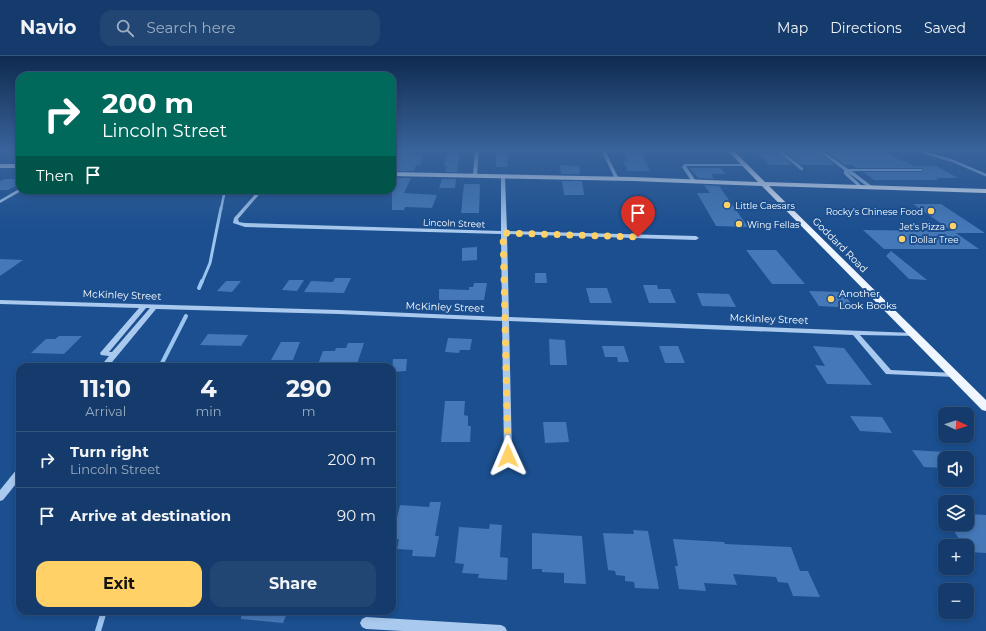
<!DOCTYPE html>
<meta charset="utf-8">
<style>
body{margin:0;font-family:Montserrat,sans-serif;background:#214673;color:#f1f3f6;height:100vh;display:flex;flex-direction:column;font-size:15px;white-space:nowrap}
*{box-sizing:border-box;margin:0}
p{font-size:13px;color:#9dadc1}
.icon{flex:none;width:22px;height:22px;fill:none;stroke:currentColor;stroke-width:2;stroke-linecap:round;stroke-linejoin:round}
.map{position:relative;flex:1;overflow:hidden}
.drawer{position:absolute;left:16px;top:307px;width:380px;height:252px;display:flex;flex-direction:column;background:#143b6b;border-radius:12px;box-shadow:0 2px 6px #0003,0 0 0 1px #33557e}
.drawer>*{flex:none}
.hud{position:absolute;left:16px;top:16px;width:380px;height:122px;border-radius:12px;box-shadow:0 2px 6px #0003,0 0 0 1px #33557e;background:#00695c;color:#fff;overflow:hidden}
.needle{width:26px;rotate:94deg}
.tools{position:absolute;left:938px;top:351px;display:grid;gap:8px}
.tools a{display:grid;place-items:center;width:36px;height:36px;border-radius:8px;background:#143b6b;box-shadow:0 2px 6px #0003,0 0 0 1px #33557e;font-size:20px}
.pin{position:absolute;display:grid;place-items:center;width:34px;height:34px;color:#fff;margin:-41px -17px;border-radius:50% 50% 50% 0;rotate:-45deg;box-shadow:0 0 4px #0007}
.pin .icon{rotate:45deg}
.me{position:absolute;width:44px;margin:-22px;rotate:359deg;stroke-linejoin:round;filter:drop-shadow(0 0 3px #0008)}
.turn{display:flex;align-items:center;gap:14px;height:84px;padding:0 20px;font-size:18px}
.turn .icon{width:52px;height:52px;stroke-width:2.5}
.turn b{display:block;font-size:28px;line-height:34px}
.then{display:flex;align-items:center;height:38px;padding:0 20px;background:#0003;gap:8px;font-size:15px}
.eta{display:flex;justify-content:space-evenly;align-items:center;height:68px;text-align:center}
.eta b{font-size:24px;font-weight:700;line-height:28px}
.cta{display:flex;gap:8px;margin-top:auto;padding:8px 20px}
.cta a{flex:1;height:46px;border-radius:12px;background:#ffd166;color:#111;font-size:16px;font-weight:700;line-height:46px;text-align:center}
.cta a+a{background:#214673;color:#f1f3f6}
ul{padding:0;list-style:none}
li{display:flex;align-items:center;gap:12px;height:56px;padding:0 20px;border-top:1px solid #33557e}
li div{flex:1}
li b{display:block;font-size:15px}
li em{font-style:normal}
header{display:flex;align-items:center;gap:24px;box-sizing:border-box;height:56px;padding:0 20px;background:#143b6b;border-bottom:1px solid #33557e}
header strong{font-size:19px}
nav{display:flex;gap:22px;margin-inline-start:auto;font-size:14px}
.search{width:280px;height:36px;background:#214673;display:flex;align-items:center;gap:10px;box-sizing:border-box;padding:0 14px;border-radius:12px;color:#9dadc1;font-size:15px}
.map>svg:first-child{display:block}
</style>
<header>
<strong>Navio</strong>
<div class="search"><svg class="icon" aria-label="search" viewBox="0 0 24 24"><circle cx="10" cy="10" r="6"/><path d="M15 15l6 6"/></svg>Search here</div>
<nav><a>Map</a><a>Directions</a><a>Saved</a></nav>
</header>
<div class="map">
<svg width="986" height="575" viewBox="0 0 986 575">
<rect width="100%" height="100%" fill="#1b4f8f"/>
<g fill="none" stroke-linecap="round" stroke-linejoin="round">
<g stroke="#9cc4f0" stroke-width="2.5">
<path d="M916 94 953 105 986 119"/>
<path d="M221 153 225 134"/>
</g>
<path stroke="#9cc4f0" stroke-width="3" d="M202 226 210 207 221 152"/>
<g stroke="#9cc4f0" stroke-width="4">
<path d="M199 232 202 225"/>
<path d="M160 311 186 260"/>
</g>
<path stroke="#9cc4f0" stroke-width="6" d="M98 575 104 555"/>
</g>
<g fill="#4478b7">
<path d="M447 94H460L457 116H445L447 110H444Z"/>
<path d="M496 94H508L507 111H496Z"/>
<path d="M754 94H775L792 109H770Z"/>
<path d="M782 94H816L835 109H801Z"/>
<path d="M823 94H883L901 105H905L914 110H936L958 122H936L938 124H874L863 116H921L924 113 921 112H856L852 109H845Z"/>
<path d="M623 95H641L650 115H628L623 105H627Z"/>
<path d="M392 98H423L420 109H416L414 115H392Z"/>
<path d="M560 109 579 110 580 118H561Z"/>
<path d="M690 112H720L726 118H711L714 123 698 122Z"/>
<path d="M392 122H411L404 137 437 139 432 152 405 151 404 154H392Z"/>
<path d="M5 123H20V128L8 134H0V125Z"/>
<path d="M442 123H456L455 132H439Z"/>
<path d="M562 125H582L584 139H564Z"/>
<path d="M464 128H480L479 157H461Z"/>
<path d="M704 129 719 130 748 171 716 170 697 137H710Z"/>
<path d="M913 148H941L985 177H956L979 193H884L863 174 952 175Z"/>
<path d="M477 191V204L462 205V192Z"/>
<path d="M746 194H776L805 228H772Z"/>
<path d="M891 195 927 224 909 223 886 200Z"/>
<path d="M0 203 23 204 0 220Z"/>
<path d="M535 217H546L547 227H535Z"/>
<path d="M335 222H351L344 237 304 236 311 225 333 226Z"/>
<path d="M289 224H304L297 235 282 234Z"/>
<path d="M226 225H241L232 236 217 235Z"/>
<path d="M474 227H487L484 244H440L439 243V233L469 234V231H473Z"/>
<path d="M643 229H657L658 233H670L676 247H649Z"/>
<path d="M586 232H607L612 247H590Z"/>
<path d="M809 235 842 236 855 252 819 250Z"/>
<path d="M697 237 729 238 736 251 702 250Z"/>
<path d="M208 278 248 279 241 290 200 289Z"/>
<path d="M59 280H82L64 298 31 297 46 283H55Z"/>
<path d="M448 282 472 283 470 294H460L459 297 445 296Z"/>
<path d="M549 283 565 284 567 309H550Z"/>
<path d="M281 286H300L293 304H271Z"/>
<path d="M348 287H364L357 308H318L323 295H335L336 292H346Z"/>
<path d="M602 290H624L629 306H618L617 301H605Z"/>
<path d="M659 290H678L685 307H665Z"/>
<path d="M813 290 844 292 872 329 827 328 815 309 825 310Z"/>
<path d="M393 303H407L406 315 392 316Z"/>
<path d="M445 345H465L464 359 468 360V370H471L470 386H441Z"/>
<path d="M850 360 882 361 892 377 860 375Z"/>
<path d="M543 366H566L569 386 545 387Z"/>
<path d="M912 394 945 396V412L924 411Z"/>
<path d="M430 446H441L435 480H439L435 501 412 500 413 494 397 493 399 483H392L400 449 429 451Z"/>
<path d="M967 458 986 459V497L968 496 967 490H964L949 468H967Z"/>
<path d="M490 468 502 469 500 501 508 502 507 524 478 522 479 518 462 517 464 508 455 507 459 471 489 473Z"/>
<path d="M633 474 648 475 659 533 635 532 634 526 625 525V520L616 519 615 515 608 514 603 477 634 478Z"/>
<path d="M532 477 582 480 586 528 564 527V517L542 516V513H532Z"/>
<path d="M673 483 724 486 725 488 791 491 800 515H808L820 541 793 540 788 527 778 526 776 521 733 518 737 529 704 527 706 535 679 533 675 510H678Z"/>
<path d="M241 555H288L283 567 241 563Z"/>
</g>
<g fill="none" stroke-linecap="round" stroke-linejoin="round">
<g fill="#a9c9ee" fill-rule="evenodd">
<path d="M475 94H479L477 119 475 120 473 119Z"/>
<path d="M601 94H605L619 123V124L615 123Z"/>
<path d="M776 94H780L803 112V114H801Z"/>
<path d="M817 94H821L848 113H921L923 114 921 115H852L873 131V133H871L847 116 863 131V133H861L844 118V114Z"/>
<path d="M684 108H745L747 109 745 110H686L696 125 694 126H692L682 111Z"/>
<path d="M501 119 505 120 507 175 696 180 699 182 696 184 507 178 509 261 914 277 917 279 916 280 860 279 891 314 954 317 958 319 954 321 886 318 853 279 509 265 512 399 511 401 508 402 505 401 504 399 502 265 339 258 156 253 108 311H100L109 300 101 299 100 297 139 252 0 248V244L339 254 502 261 501 178 245 171 233 167 234 162 259 134H263L238 163 239 166 245 167 501 175ZM146 252H150L112 296H109Z"/>
<path d="M19 133 23 134 0 147V144Z"/>
<path d="M20 412V423L3 444 0 445V434L17 413Z"/>
<path d="M366 561 501 569 505 571 507 575H403L366 573 362 571 360 567 362 563Z"/>
</g>
<g fill="#f0f6ff" fill-rule="evenodd">
<path d="M727 94H733L765 126 986 133V137L769 130 986 344V355L982 354 762 130 633 125 392 120V116L633 121 758 126Z"/>
<rect x="0" y="108" width="20" height="4"/>
</g>
</g>
<linearGradient id="sky" x2="0" y2="1"><stop stop-color="#0f2b4f"/><stop offset="0.54" stop-color="#39639b"/><stop offset="1" stop-color="#39639b" stop-opacity="0"/></linearGradient>
<rect width="986" height="174" fill="url(#sky)"/>
<g fill="none" stroke-linecap="round" stroke-linejoin="round">
<path stroke="#ffd166" stroke-width="7" stroke-dasharray="0 12.6" d="M508 400 503 177 638 181"/>
</g>
<g fill="#ffd166" stroke="#1b4f8f" stroke-width="1.5">
<circle cx="727" cy="149" r="4"/>
<circle cx="931" cy="155" r="4"/>
<circle cx="739" cy="168" r="4"/>
<circle cx="953" cy="170" r="4"/>
<circle cx="902" cy="183" r="4"/>
<circle cx="831" cy="243" r="4"/>
</g>
<g text-anchor="middle" dominant-baseline="central" stroke-width="4" stroke-linejoin="round" paint-order="stroke">
<g font-size="9" fill="#fff" stroke="#1b4f8f" text-anchor="start">
<text x="735" y="149">Little Caesars</text>
<text x="923" y="155" text-anchor="end">Rocky's Chinese Food</text>
<text x="747" y="168">Wing Fellas</text>
<text x="945" y="170" text-anchor="end">Jet's Pizza</text>
<text x="910" y="183">Dollar Tree</text>
</g>
<g font-size="9" fill="#fff" stroke="#1b4f8f">
<text transform="translate(454 167) rotate(2)">Lincoln Street</text>
</g>
<g font-size="10" fill="#fff" stroke="#1b4f8f">
<text transform="translate(840 189) rotate(45)">Goddard Road</text>
<text transform="translate(122 239) rotate(2)">McKinley Street</text>
<text transform="translate(445 251) rotate(2)">McKinley Street</text>
<text transform="translate(769 263) rotate(2)">McKinley Street</text>
</g>
<g font-size="10" fill="#fff" stroke="#1b4f8f" text-anchor="start">
<text x="839" y="237">Another<tspan x="839" dy="12">Look Books</tspan></text>
</g>
</g>
</svg>
<div class="tools">
<a><svg class="needle" viewBox="-14 -14 28 28"><path d="M0-13l5 13h-10z" fill="#e53935"/><path d="M0 13l5-13h-10z" fill="#9dadc1"/></svg></a>
<a><svg class="icon" aria-label="sound" viewBox="0 0 24 24"><path d="M4 9h4l5-4v14l-5-4H4zM17 9q2 3 0 6"/></svg></a>
<a><svg class="icon" aria-label="layers" viewBox="0 0 24 24"><path d="M12 4l9 5-9 5-9-5zM3 14l9 5 9-5"/></svg></a>
<a>+</a>
<a>−</a>
</div>
<div class="pin" style="left:638px;top:181px;background:#d93025"><svg class="icon" aria-label="arrive" viewBox="0 0 24 24"><path d="M6 21V4h12l-3 4 3 4H6"/></svg></div>
<svg class="me" style="left:508px;top:400px" viewBox="-20 -20 40 40"><path d="M0-17L14 15 0 8-14 15z" fill="#ffd166" stroke="#fff" stroke-width="4"/></svg>
<div class="hud">
<div class="turn"><svg class="icon" aria-label="right" viewBox="0 0 24 24"><path d="M7 20v-9h11M14 6l5 5-5 5"/></svg><div><b>200 m</b>Lincoln Street</div></div>
<div class="then">Then<svg class="icon" aria-label="arrive" viewBox="0 0 24 24"><path d="M6 21V4h12l-3 4 3 4H6"/></svg></div>
</div>
<section class="drawer">
<div class="eta">
<div><b>11:10</b><p>Arrival</p></div>
<div><b>4</b><p>min</p></div>
<div><b>290</b><p>m</p></div>
</div>
<ul>
<li><svg class="icon" aria-label="right" viewBox="0 0 24 24"><path d="M7 20v-9h11M14 6l5 5-5 5"/></svg><div><b>Turn right</b><p>Lincoln Street</p></div><em>200 m</em></li>
<li><svg class="icon" aria-label="arrive" viewBox="0 0 24 24"><path d="M6 21V4h12l-3 4 3 4H6"/></svg><div><b>Arrive at destination</b></div><em>90 m</em></li>
</ul>
<div class="cta"><a>Exit</a><a>Share</a></div>
</section>
</div>
